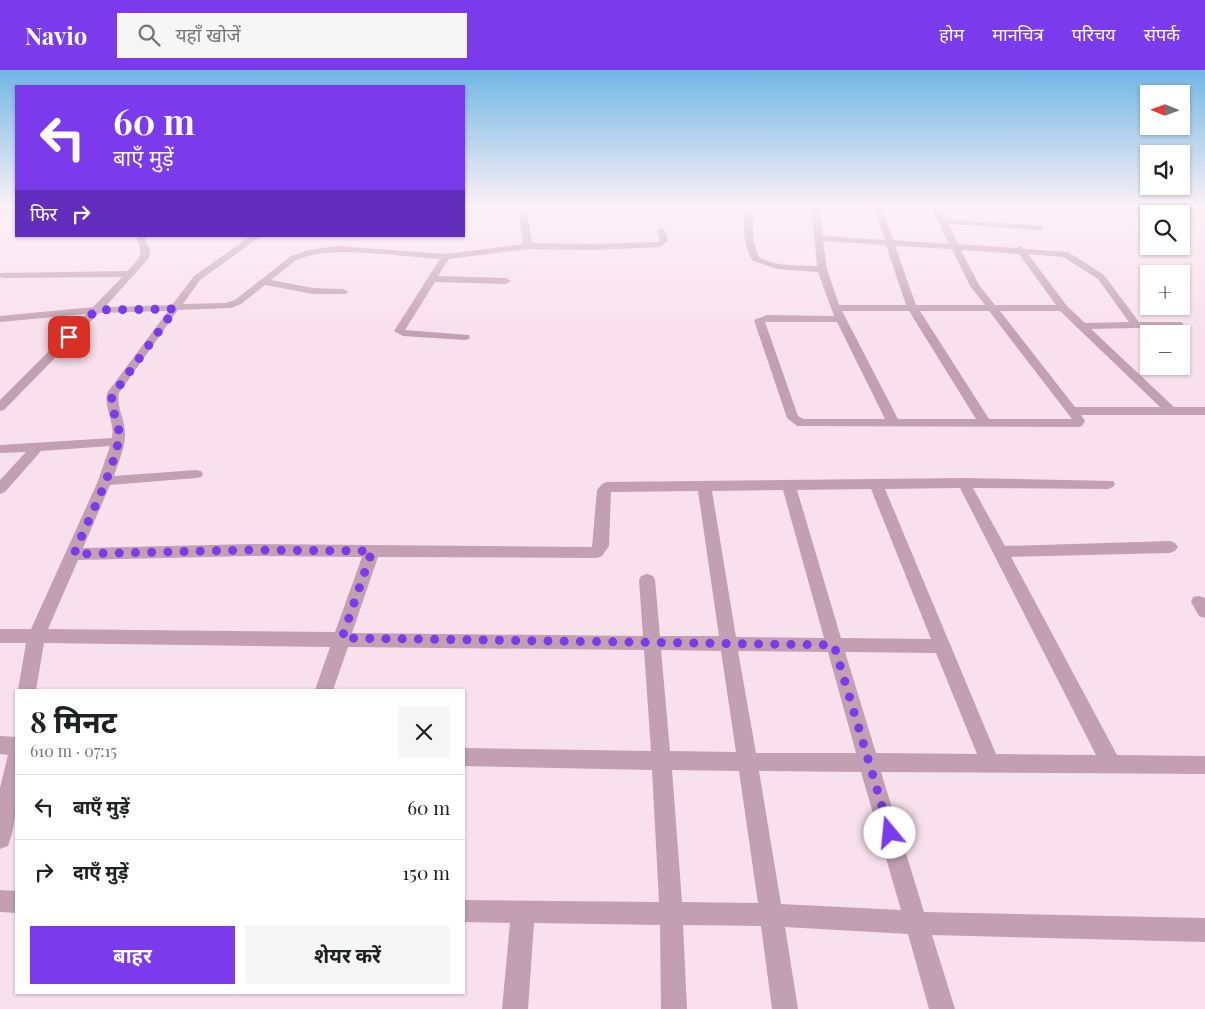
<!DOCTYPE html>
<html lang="hi">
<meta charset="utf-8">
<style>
body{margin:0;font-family:"Playfair Display","Noto Sans Devanagari",serif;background:#f6f6f6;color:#202124;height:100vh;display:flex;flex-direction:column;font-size:19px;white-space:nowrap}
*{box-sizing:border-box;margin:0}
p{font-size:16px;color:#757577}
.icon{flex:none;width:28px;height:28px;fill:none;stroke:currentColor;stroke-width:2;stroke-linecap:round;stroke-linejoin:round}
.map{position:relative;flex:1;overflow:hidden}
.drawer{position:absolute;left:15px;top:619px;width:450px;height:305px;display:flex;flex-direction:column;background:#fff;border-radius:0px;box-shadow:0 1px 4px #0004}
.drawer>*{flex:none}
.guide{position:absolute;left:15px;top:15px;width:450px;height:152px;border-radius:0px;box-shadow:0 1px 4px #0004;background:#7c3aed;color:#fff;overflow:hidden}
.needle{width:32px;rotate:271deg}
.controls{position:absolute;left:1140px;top:15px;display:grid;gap:10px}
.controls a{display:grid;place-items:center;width:50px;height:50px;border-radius:0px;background:#fff;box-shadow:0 1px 4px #0004;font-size:25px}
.pin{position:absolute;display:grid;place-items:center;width:42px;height:42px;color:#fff;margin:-21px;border-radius:10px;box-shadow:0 2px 8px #0006}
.me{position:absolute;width:55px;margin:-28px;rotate:343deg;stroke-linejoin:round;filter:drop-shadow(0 0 4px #0008)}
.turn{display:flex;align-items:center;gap:18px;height:105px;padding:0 15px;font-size:22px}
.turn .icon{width:65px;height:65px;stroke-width:2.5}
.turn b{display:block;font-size:35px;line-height:42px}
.then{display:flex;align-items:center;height:48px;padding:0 15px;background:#0003;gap:10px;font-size:19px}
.round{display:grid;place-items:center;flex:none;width:52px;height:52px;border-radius:0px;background:#f6f6f6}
.overview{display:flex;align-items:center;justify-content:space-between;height:85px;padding:0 15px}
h1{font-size:30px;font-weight:700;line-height:38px}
.primary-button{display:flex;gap:10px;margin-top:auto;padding:10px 15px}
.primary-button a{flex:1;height:58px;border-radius:0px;background:#7c3aed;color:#fff;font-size:20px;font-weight:700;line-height:58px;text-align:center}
.primary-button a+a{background:#f6f6f6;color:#202124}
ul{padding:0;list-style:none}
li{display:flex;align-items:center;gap:15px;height:65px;padding:0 15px;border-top:1px solid #e0e0e0}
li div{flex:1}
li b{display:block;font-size:19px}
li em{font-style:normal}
header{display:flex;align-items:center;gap:30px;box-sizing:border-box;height:70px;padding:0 25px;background:#7c3aed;color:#fff}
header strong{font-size:24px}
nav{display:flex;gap:28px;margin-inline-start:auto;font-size:18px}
.search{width:350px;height:45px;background:#f6f6f6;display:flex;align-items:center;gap:12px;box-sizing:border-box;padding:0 18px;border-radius:0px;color:#757577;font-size:19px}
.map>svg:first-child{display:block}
</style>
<header>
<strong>Navio</strong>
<div class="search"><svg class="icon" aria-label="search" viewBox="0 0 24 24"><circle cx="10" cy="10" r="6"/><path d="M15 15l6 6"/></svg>यहाँ खोजें</div>
<nav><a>होम</a><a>मानचित्र</a><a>परिचय</a><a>संपर्क</a></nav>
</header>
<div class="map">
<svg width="1205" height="939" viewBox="0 0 1205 939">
<rect width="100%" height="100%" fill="#f8e0ec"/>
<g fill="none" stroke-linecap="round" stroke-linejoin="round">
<path stroke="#bfa8b4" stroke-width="2" stroke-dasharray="0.5 2" stroke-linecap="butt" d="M1174 135 1205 150"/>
<g fill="#c2a0b1" fill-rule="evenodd">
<path d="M521 135H529L527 143 532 173 593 174 658 172 660 170 657 160 661 158 665 160 668 171 660 177 593 180 527 179 449 189 438 206 506 208 511 211 506 214 435 212 405 260 469 265 470 267 469 269 465 270 403 266 394 261 440 189C403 187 331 175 299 189 289 194 280 204 271 210L313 218 343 219 348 222 346 224H313L265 215 241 234 231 238 178 240 119 323C116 338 125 348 125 363 126 376 118 393 114 406L196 400 201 401 203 404 201 407 196 408 110 415 83 478 252 474 592 477 597 420 602 414 607 412 964 408 1113 411 1115 414 1113 417 1108 419 973 418 1005 476 1170 471 1175 473 1178 477 1175 481 1170 483 1011 487 1117 685 1205 686V704L881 702 924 842 1205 848V872L932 865 955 939H929L908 864 785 857 798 939H772L761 856 683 855 687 939H661L660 855 534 853 528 939H502L510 853 464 852V830L659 832 652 700 464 696V678L651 681 644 580 348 577 333 620H315L330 577 44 573 36 620H18L26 573H0V559H31L98 411 110 376 41 381 5 422 0 424V410L26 382 0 383V375L112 368C115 353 104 339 107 323L168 241 99 243 4 340 0 341V330L86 244 0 252V246L93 237 122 207 3 208 0 207V203L127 201C141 187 144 186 136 166H144L150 180 149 188 105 237 172 235 194 206 251 166H261L200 210 183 234 226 233 235 230 291 186 309 180 336 176 446 184 523 174 519 143ZM960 418 1096 685 996 684 885 419ZM871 419 931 569 841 568 797 420ZM783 420 824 568 736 567 712 421ZM698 421 719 566H660L655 510 653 506 647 504 641 506 639 510 643 566 352 563 378 487 597 488 602 486 609 476 611 422ZM252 486 362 487 335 562 48 559 78 490ZM661 580 721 581 736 682 670 681ZM738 581 828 582 856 683H756ZM845 582 936 583 977 684 876 683ZM672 700 739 701 758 833 682 832ZM759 701 861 702 901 840 781 834Z"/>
<path d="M745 135H753V170L759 187C775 197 799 195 817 196L811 135H819L823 166 885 170 873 135H881L893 170 949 174 930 135H938L945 149 1043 156V160H1040L948 154 958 174 1016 178 1020 176 1024 179 1068 182 1104 205 1139 252H1182L1183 254 1182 256 1178 257 1091 259 1174 337H1205V345H1081L1085 351 1082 356 1078 357 797 356 787 348 754 250 767 245 834 246 818 202 777 199 753 191C742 174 744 155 745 135ZM823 171 886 175 906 235H839L827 199ZM895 176 952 179 970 216 985 235H916ZM961 180 1019 184 1056 235H995L979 215ZM1028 184 1063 187 1098 209 1129 252 1085 253 1067 236ZM842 241H909L976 349H898ZM920 241H989L1072 349H989ZM1000 241H1060L1160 337H1075ZM765 252H837L885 349H804L798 346Z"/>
<path d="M16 136V140L0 145V140Z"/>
<path d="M1199 526 1205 528V548L1199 546 1191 532 1193 527Z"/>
<path d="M0 666 16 667C16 702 21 742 8 776L0 779V718L8 685 0 684Z"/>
<path d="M0 820 16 821V843L0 842Z"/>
</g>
</g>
<linearGradient id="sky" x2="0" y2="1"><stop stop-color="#71b6e4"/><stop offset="0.51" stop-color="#fcf1f6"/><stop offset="1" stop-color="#fcf1f6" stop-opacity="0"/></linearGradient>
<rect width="1205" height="267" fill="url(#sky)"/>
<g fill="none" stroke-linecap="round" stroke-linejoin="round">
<path stroke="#7c3aed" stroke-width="9" stroke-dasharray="0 16.2" d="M69 267 96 240 175 239 112 326C110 339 119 351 119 364 118 393 86 454 74 484L252 480 372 481 342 568 834 575 890 763"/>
</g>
</svg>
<div class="controls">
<a><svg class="needle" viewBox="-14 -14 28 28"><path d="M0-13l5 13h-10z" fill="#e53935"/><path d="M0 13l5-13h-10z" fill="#757577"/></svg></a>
<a><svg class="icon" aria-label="sound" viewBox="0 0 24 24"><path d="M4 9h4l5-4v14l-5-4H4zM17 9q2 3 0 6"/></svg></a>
<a><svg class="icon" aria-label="search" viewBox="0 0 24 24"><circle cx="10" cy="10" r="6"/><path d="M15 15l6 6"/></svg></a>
<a>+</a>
<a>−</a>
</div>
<div class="pin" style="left:69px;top:267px;background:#d93025"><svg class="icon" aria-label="arrive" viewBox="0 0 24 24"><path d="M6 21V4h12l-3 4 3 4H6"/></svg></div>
<svg class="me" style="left:890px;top:763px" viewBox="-20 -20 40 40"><circle r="19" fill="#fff"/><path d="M0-13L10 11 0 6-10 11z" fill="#7c3aed"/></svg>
<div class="guide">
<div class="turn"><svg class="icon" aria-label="left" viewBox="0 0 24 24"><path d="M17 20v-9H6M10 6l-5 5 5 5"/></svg><div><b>60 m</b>बाएँ मुड़ें</div></div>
<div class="then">फिर<svg class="icon" aria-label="right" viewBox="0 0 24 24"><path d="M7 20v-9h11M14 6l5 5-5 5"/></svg></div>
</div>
<section class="drawer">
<div class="overview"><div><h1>8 मिनट</h1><p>610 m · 07:15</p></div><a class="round"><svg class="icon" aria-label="close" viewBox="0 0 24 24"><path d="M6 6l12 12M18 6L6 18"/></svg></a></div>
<ul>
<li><svg class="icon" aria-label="left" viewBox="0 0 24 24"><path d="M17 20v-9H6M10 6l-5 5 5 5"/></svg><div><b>बाएँ मुड़ें</b></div><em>60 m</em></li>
<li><svg class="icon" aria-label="right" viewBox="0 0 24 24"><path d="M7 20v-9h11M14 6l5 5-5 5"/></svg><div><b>दाएँ मुड़ें</b></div><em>150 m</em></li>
</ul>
<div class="primary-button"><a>बाहर</a><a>शेयर करें</a></div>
</section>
</div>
